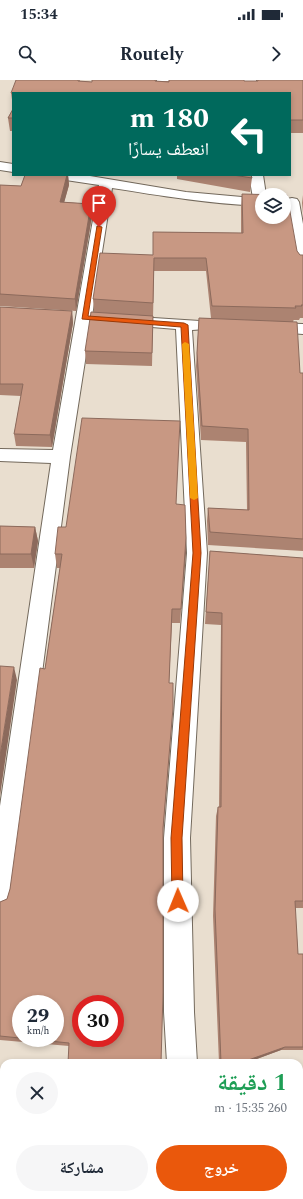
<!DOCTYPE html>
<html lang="ar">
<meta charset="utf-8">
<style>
body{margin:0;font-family:Spectral,"Noto Naskh Arabic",serif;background:#f6f6f7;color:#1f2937;direction:rtl;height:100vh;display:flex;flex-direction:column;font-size:15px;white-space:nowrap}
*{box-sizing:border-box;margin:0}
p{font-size:13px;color:#747a83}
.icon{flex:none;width:22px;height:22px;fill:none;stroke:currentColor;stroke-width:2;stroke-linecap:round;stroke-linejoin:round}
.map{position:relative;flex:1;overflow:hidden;direction:ltr}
.sheet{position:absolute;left:0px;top:979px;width:303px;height:140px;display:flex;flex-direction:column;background:#fff;border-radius:12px 12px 0 0;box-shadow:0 2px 6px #0003;direction:rtl}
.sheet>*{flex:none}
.top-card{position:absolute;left:12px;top:12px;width:279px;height:84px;border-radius:0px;box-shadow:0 2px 6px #0003;direction:rtl;background:#00695c;color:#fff;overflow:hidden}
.tools{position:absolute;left:255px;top:108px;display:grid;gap:8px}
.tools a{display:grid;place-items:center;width:36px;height:36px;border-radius:50%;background:#fff;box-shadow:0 2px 6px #0003;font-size:20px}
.speed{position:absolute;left:12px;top:915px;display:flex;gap:8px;font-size:20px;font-weight:700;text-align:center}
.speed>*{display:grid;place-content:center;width:52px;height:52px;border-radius:50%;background:#fff;box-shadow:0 2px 6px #0003;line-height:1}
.speed small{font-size:10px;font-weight:400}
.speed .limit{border:6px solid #d22;background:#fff;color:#111}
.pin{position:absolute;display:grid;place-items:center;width:34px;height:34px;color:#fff;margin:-41px -17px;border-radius:50% 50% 50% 0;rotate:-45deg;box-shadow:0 0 4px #0007}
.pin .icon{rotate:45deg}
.me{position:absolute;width:44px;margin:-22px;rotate:359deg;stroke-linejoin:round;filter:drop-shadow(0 0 3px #0008)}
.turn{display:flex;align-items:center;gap:14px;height:84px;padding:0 16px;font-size:18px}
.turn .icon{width:52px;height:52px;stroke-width:2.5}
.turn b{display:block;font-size:28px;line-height:34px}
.round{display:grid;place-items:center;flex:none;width:42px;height:42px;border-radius:21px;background:#f6f6f7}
.summary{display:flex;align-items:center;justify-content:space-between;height:68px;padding:0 16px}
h1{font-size:24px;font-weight:700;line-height:30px;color:#1e9e55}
.action{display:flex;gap:8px;margin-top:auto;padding:8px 16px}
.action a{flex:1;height:46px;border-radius:24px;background:#ea580c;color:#fff;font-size:16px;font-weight:700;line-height:46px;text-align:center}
.action a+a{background:#f6f6f7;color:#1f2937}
.status{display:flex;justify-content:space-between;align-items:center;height:28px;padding:0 20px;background:#fff;direction:ltr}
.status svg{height:11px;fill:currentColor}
header{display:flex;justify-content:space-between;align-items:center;height:52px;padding:0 16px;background:#fff;font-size:18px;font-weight:700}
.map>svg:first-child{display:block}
</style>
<div class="status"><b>15:34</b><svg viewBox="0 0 49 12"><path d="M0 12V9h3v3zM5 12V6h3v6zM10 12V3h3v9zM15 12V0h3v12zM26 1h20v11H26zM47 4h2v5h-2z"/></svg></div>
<header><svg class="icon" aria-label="forward" viewBox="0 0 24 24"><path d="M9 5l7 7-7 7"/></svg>Routely<svg class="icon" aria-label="search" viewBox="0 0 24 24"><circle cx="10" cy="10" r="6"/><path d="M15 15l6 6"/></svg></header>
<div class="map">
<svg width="303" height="1119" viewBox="0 0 303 1119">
<rect width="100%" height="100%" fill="#e9decf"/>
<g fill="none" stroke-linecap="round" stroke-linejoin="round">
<defs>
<g id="minor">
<path d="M157 0H169L168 13H156Z"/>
<rect x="244" y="0" width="12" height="13"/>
<path d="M0 82 13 84V92L0 90Z"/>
<path d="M52 95H84L186 112 253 118 249 95H263L266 115H262V126C211 124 162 116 112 108L70 377 13 817 10 827 0 830V726L51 383 0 381V369L53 370 99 105 59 99 54 98Z"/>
<path d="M292 118 297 119 299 122 303 144V188L298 187 296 184 285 122 287 119Z"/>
<path d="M122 236 200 241 206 243 208 246 206 249 192 250 207 473 190 758 194 932 197 983H167L164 932V758L187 473 176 249 116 244 114 241 116 238Z"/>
<path d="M268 243 303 244V254L262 251 260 248 262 245Z"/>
<rect x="174" y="1115" width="32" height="4"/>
</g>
<g id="tertiary">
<path d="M303 1084V1116L299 1117 294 1115H299V1085Z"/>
<path d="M220 1115H265L264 1119H219Z"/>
</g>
</defs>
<use href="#minor" stroke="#73695c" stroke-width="2"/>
<use href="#tertiary" stroke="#73695c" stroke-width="2"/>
<use href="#minor" fill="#fff" fill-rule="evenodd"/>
<use href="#tertiary" fill="#fff" fill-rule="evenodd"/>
</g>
<g fill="#ac8371">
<path d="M80 0V1L92 2 156 0V1H257V0H303V53H290V13H13V26L11 13Z"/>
<path d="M13 29V51H10L8 38Z"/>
<path d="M25 95H68L69 105 64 122 91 124 92 136 76 231 0 226V105L21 106Z"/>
<path d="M174 95H251L252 98 250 112 177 99V96Z"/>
<path d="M242 114 297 171 300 175H303V238H300L299 240H294L293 241 300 293H303V471L208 465 207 441 208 428 247 430 246 362 201 360 196 286 199 238H211L206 191H154L152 286 86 284 85 271 94 232 93 219 153 175V152L241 153V127Z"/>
<path d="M303 115V133L302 123Z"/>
<path d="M0 227 72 231 73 243 52 367 16 366 14 354 21 316 0 315Z"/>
<path d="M176 424 186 458 180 543H172L169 603 172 640 163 754 69 966 0 960V822L7 819 10 809 45 589 60 488H57L55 474 66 447Z"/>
<path d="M0 446 35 447 38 461 34 488H0Z"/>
<path d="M210 471 303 478V828H295L298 874H303V970H281L246 983H219L213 836 216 736 218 727H219L221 545 205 544Z"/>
</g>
<g fill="#8c6a5c">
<path d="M67 95H68L69 105 61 134 60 122Z"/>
<path d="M91 124 92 136 76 231 75 219Z"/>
<path d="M72 231 73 243 52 367 50 355Z"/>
<path d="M35 447 38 461 34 488 31 474Z"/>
<path d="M186 458V473L180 543 181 529Z"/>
<path d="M14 587 17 600 0 716V676Z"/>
<path d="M285 967 281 970 246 983H240Z"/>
</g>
<g fill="#c89883" stroke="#8c6a5c" fill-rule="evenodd">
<path d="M16 0H78V1L92 2V0H155V1L169 2V0H244V1H258V0H303V40H290V13H11Z"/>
<path d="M13 29V38H8Z"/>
<path d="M25 95H67L60 122 91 124 75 219 0 214V105L21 106Z"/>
<path d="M233 95H251L252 98Z"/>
<path d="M242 114 281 115H262V137H284V115H287L297 171 300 175H303V225H301L302 226H295L296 228 212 226 206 178H154L153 223 93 219 100 173 153 175V152L243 153Z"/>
<path d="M0 227 72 231 50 355 14 354 23 304H0Z"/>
<path d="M91 232 153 236 152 273 85 271Z"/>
<path d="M199 238 297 242 300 293H303V459L210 452 208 428 249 430 248 349 202 346 197 273Z"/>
<path d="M82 338 180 341 176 424 185 425 186 458 181 529H172L169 603H173V628L163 748V913L161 983H68L69 963 0 956V822L7 819 10 809 40 588 45 589 62 474H55L58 447H66ZM21 924H55V958H21ZM81 924H115V958H81Z"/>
<path d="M0 446 35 447 31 474H0Z"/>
<path d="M210 471 303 478V821H295L298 874H303V967H285L240 983H221L215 829 218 727H221L222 533 206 532Z"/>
<path d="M0 586 14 587 0 676Z"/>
<path d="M0 998 4 999V1040H0Z"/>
</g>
<path fill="#ea580c" stroke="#983908" d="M97 146 102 147 88 236 184 243 188 245 201 473 182 758 183 821 181 825 178 826 174 825 172 821 171 758 193 473 181 247 82 239Z"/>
<path fill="#f59e0b" d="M185 262 189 264 198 418 194 420 190 418 182 264Z"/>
</svg>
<div class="tools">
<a><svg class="icon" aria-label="layers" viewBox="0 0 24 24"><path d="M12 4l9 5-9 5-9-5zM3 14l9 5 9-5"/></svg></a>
</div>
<div class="speed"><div>29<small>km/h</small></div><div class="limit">30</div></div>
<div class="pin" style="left:99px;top:147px;background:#d93025"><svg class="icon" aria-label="arrive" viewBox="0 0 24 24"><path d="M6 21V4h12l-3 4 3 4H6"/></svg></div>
<svg class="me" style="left:178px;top:821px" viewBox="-20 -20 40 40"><circle r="19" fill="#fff"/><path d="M0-13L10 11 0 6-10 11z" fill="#ea580c"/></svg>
<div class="top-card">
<div class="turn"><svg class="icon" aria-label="left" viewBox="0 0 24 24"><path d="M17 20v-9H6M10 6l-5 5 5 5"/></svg><div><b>180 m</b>انعطف يسارًا</div></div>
</div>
<section class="sheet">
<div class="summary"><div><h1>1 دقيقة</h1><p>260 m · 15:35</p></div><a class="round"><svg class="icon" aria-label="close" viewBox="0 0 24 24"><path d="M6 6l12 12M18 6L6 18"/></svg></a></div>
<div class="action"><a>خروج</a><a>مشاركة</a></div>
</section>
</div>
